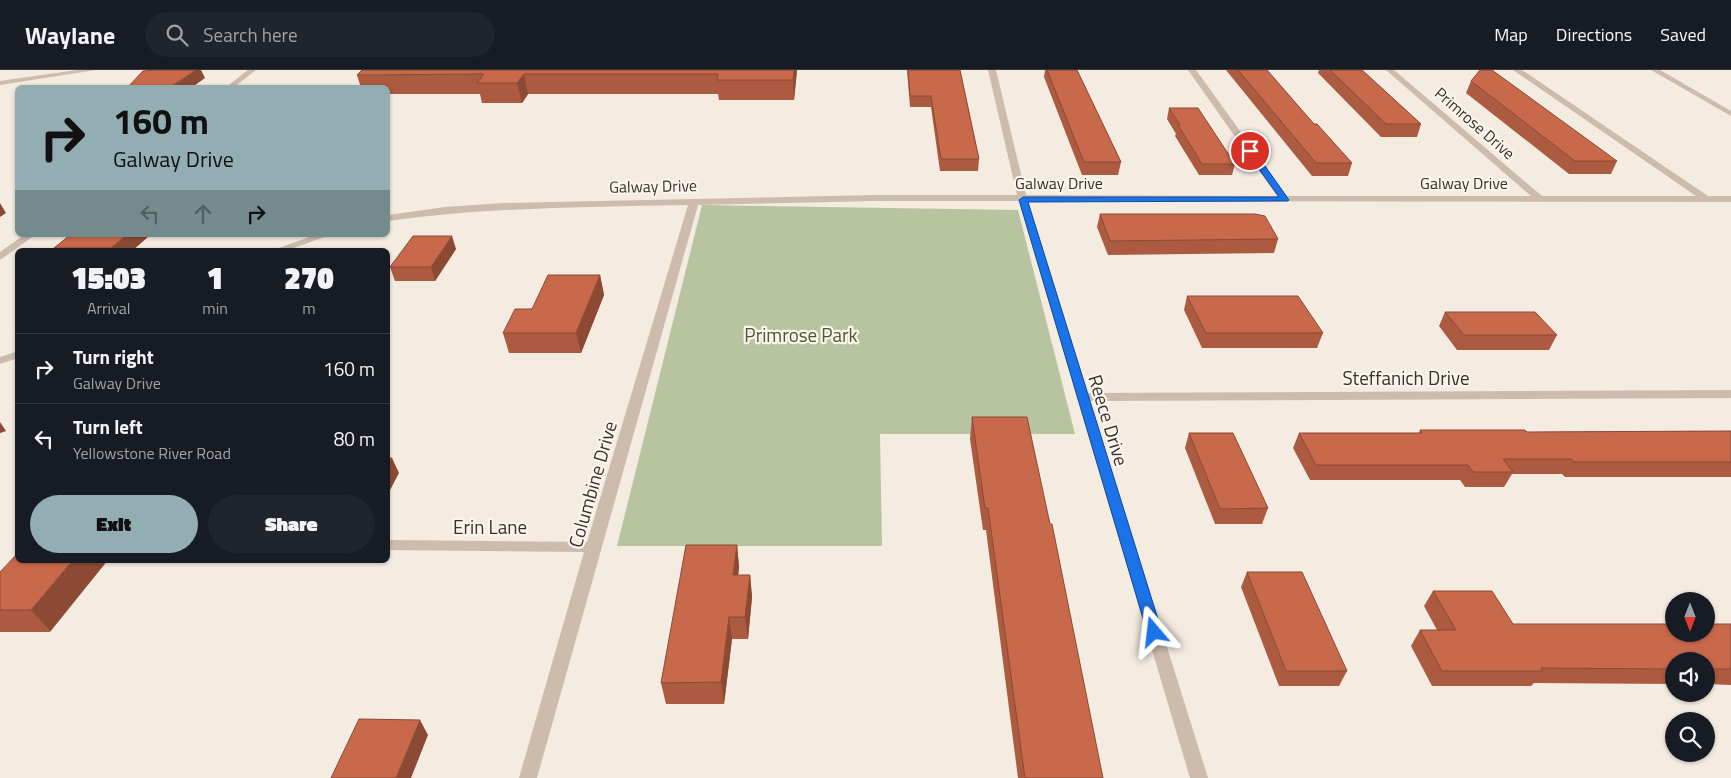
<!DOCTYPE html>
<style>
body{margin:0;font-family:"Titillium Web",sans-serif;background:#20242c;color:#f1f3f6;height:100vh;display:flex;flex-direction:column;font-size:19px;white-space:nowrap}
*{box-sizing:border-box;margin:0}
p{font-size:16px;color:#9ea1a6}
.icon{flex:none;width:28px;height:28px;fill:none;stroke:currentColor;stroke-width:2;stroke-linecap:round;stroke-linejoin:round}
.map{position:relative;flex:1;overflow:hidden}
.sheet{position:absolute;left:15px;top:178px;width:375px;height:315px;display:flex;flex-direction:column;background:#171b24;border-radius:8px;box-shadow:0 1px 4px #0004}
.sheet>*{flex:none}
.hud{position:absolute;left:15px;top:15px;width:375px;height:152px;border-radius:8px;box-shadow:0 1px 4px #0004;background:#92aeb2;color:#111;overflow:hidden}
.needle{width:32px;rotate:180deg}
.fabs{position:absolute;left:1665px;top:522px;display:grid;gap:10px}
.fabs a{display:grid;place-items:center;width:50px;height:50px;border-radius:50%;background:#171b24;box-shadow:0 1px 4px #0004;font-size:25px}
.pin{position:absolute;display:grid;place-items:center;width:42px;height:42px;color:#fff;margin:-21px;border:2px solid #fff;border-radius:50%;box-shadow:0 1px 5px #0007}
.me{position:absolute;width:55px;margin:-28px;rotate:343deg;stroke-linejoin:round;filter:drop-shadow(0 0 4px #0008)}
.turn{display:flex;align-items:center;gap:18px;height:105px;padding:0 15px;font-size:22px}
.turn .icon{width:65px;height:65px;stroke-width:2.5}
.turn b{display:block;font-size:35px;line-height:42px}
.lanes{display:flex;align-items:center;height:48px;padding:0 15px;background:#0003;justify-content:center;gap:25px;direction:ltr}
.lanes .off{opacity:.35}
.eta{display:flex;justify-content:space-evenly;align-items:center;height:85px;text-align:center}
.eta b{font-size:30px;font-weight:800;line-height:35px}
.primary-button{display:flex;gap:10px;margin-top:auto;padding:10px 15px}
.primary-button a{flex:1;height:58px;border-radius:30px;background:#92aeb2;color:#111;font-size:20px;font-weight:800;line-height:58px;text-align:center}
.primary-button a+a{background:#20242c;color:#f1f3f6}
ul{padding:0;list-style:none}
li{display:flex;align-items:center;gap:15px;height:70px;padding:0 15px;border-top:1px solid #363941}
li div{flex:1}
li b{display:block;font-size:19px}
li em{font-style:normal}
header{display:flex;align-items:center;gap:30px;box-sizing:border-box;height:70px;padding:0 25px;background:#171b24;border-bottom:1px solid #363941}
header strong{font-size:24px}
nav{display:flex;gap:28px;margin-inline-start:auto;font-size:18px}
.search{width:350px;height:45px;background:#20242c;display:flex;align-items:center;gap:12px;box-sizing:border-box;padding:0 18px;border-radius:28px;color:#9ea1a6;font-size:19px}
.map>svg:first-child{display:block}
</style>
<header>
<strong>Waylane</strong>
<div class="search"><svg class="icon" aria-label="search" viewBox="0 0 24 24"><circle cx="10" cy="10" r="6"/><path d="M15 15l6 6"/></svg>Search here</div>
<nav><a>Map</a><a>Directions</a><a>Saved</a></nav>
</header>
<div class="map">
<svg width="1731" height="708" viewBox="0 0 1731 708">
<rect width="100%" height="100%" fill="#f4ebe1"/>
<path fill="#b8c4a0" d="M702 135 1018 140 1075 364H880L882 476H617Z"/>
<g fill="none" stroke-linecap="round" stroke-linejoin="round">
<g fill="#cdbbac" fill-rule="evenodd">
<path d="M77 0H96L0 15V11Z"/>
<path d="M248 0H256L233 18H225Z"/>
<path d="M988 0H996L1026 125 1277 126 1188 0H1196L1287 126H1531L1386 0H1394L1542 126H1696L1513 0H1522L1708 126H1731V132L1028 131 1088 323 1731 320V328L1090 331 1208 708H1190L1019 131H876L698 135 537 708H519L584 482 388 480V470L587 472 688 135C588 137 488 137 388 151V145L445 137 503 133 876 125H1017Z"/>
<path d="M1651 0H1660L1731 41V46Z"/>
<path d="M24 165H35L0 190V182Z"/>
<path d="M315 165H330L288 180H273Z"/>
<path d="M18 281V288L0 294V287Z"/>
</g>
</g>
<g fill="#ac5a40">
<path d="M797 0 794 30H719L718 24H528L522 33H482L480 24H388V18H361L357 5Z"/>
<path d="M907 0H960L979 89 978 101H940L931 37H910Z"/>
<path d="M1045 0H1077L1121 92 1118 105H1082L1044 7Z"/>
<path d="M1226 0H1267L1314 54 1352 93 1348 106H1312Z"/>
<path d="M1319 0H1362L1421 54 1417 67H1381L1318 3Z"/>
<path d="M1471 11 1617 91 1611 104H1569L1466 23Z"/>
<path d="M1169 38 1235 94 1232 105H1199L1175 66 1176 64 1167 49Z"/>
<path d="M1100 144 1278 169 1274 183 1108 185 1097 157Z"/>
<path d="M70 165H150L133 180H55L54 178Z"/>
<path d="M456 179 435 211H395L390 197Z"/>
<path d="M600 205 604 225 581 283H509L503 263 532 239Z"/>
<path d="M1187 226 1323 263 1317 278H1202L1184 240Z"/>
<path d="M1445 242 1557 265 1549 280H1457L1439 256Z"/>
<path d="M972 347 1103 708H1018L986 460H983L970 369Z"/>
<path d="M1420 360 1527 362 1731 361V407H1565L1562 404H1512L1504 417H1465L1460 410H1310L1293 378 1299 363H1419Z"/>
<path d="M1189 363 1268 438 1262 454H1215L1185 378Z"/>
<path d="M737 475 739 497 738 505H750L752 527 748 569H732L724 634H666L661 613Z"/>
<path d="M0 502 50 562H0Z"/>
<path d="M1247 502 1347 601 1339 616H1279L1241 517Z"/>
<path d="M1433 521 1513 554H1731V615L1706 614V591H1674V614L1534 613 1531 616H1432L1411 576 1420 560H1437L1424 536Z"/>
</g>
<g fill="#8c4a34">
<path d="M196 0H201L205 8 191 18H169Z"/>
<path d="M794 0H797L794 30 793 10Z"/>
<path d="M524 4 528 24 522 33 517 13Z"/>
<path d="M0 133 6 143 0 147Z"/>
<path d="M127 165H150L133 180H112L111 178Z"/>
<path d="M452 166 456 179 435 211 431 197Z"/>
<path d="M600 205 604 225 581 283 576 263Z"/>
<path d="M0 352 6 361 0 363Z"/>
<path d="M392 388 399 403 388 424V397Z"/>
<path d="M737 475 739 497 736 527 733 505Z"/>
<path d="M73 490H108L50 562 31 540Z"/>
<path d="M750 505 752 527 748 569 745 547Z"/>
<path d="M729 547 732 569 724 634 721 612Z"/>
<path d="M420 650 428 665 411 708H396Z"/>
</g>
<g fill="#c8694b" stroke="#8c4a34">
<path d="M157 0H196L169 18H127L143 1Z"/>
<path d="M362 0H794L793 10H717L718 4H524L517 13H477L484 4 357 5Z"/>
<path d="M908 0H960L979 89H941L931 26H910Z"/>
<path d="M1047 0H1077L1121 92H1084Z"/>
<path d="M1238 0H1267L1314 54H1317L1352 93H1316Z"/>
<path d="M1330 0H1362L1421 54H1386Z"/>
<path d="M1480 0H1492L1617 91H1575L1471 11Z"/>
<path d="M1169 38H1198L1235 94H1202L1178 55H1180Z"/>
<path d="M1100 144H1255L1265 146 1278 169 1110 171Z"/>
<path d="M70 165H127L111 178H54Z"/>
<path d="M413 166H452L431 197H390Z"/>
<path d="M548 205H600L576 263H503L515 239H532Z"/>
<path d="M1187 226H1298L1323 263H1206Z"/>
<path d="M1445 242H1535L1557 265H1464Z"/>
<path d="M972 347H1027L1050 454H1052L1103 708H1025L988 438H985Z"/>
<path d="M1420 360H1525L1527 362 1731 361V392H1574L1572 389H1503L1513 402H1473L1468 395H1316L1299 363H1422Z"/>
<path d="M1189 363H1233L1268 438 1220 439Z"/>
<path d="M388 388H392L388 397Z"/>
<path d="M686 475H737L733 505H750L745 547H729L721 612 661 613Z"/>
<path d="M18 483V490H73L31 540H0V502Z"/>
<path d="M1247 502H1302L1347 601H1286Z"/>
<path d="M1433 521H1492L1513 554H1674V564H1706V554H1731V599H1706V591H1674V599L1541 598 1543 601H1442L1420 560H1456Z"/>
<path d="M359 649 420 650 396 708H331Z"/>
</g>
<path fill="#1a73e8" stroke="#114b97" d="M1247 79H1253L1289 130 1288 131 1028 132 1162 562 1160 566H1149L1147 562 1019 130 1023 127H1279L1246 81Z"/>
<g text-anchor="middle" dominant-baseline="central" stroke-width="4.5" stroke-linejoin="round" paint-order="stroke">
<g font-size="16" fill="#3b302b" stroke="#fbf5ee">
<text transform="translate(1475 53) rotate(41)">Primrose Drive</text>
<text x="1059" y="113">Galway Drive</text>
<text x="1464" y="113">Galway Drive</text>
<text transform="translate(653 116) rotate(-1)">Galway Drive</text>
</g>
<g font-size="19" fill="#4a5a2e" stroke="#fbf5ee">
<text x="801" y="264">Primrose Park</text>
</g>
<g font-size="19" fill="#3b302b" stroke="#fbf5ee">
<text x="1406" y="307">Steffanich Drive</text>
<text transform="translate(1109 350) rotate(73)">Reece Drive</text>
<text transform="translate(592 414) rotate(-74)">Columbine Drive</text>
<text x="490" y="456">Erin Lane</text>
</g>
</g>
</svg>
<div class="fabs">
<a><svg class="needle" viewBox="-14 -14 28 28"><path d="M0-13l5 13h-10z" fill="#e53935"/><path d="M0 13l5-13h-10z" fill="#9ea1a6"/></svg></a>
<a><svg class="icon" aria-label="sound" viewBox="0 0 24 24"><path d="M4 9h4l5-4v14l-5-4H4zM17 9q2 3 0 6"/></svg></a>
<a><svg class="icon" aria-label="search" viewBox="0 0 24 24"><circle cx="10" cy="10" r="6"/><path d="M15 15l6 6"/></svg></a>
</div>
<div class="pin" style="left:1250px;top:81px;background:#d93025"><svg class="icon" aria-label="arrive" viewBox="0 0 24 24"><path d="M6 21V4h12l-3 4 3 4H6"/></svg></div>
<svg class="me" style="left:1154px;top:562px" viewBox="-20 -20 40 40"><path d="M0-17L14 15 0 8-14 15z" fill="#1a73e8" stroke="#fff" stroke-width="4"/></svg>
<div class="hud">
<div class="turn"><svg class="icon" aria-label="right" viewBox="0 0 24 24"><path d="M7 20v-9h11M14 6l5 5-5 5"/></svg><div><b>160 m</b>Galway Drive</div></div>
<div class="lanes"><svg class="icon off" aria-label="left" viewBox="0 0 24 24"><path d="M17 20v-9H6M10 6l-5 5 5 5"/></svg><svg class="icon off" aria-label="ahead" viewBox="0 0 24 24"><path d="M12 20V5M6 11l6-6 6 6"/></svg><svg class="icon" aria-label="right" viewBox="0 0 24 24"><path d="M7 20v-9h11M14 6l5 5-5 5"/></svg></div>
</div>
<section class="sheet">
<div class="eta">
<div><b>15:03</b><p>Arrival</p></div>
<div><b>1</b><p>min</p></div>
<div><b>270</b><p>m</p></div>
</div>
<ul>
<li><svg class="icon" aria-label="right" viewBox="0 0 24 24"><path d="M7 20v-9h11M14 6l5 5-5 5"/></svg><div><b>Turn right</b><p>Galway Drive</p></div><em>160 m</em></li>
<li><svg class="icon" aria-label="left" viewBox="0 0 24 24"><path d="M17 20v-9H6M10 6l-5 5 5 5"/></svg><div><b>Turn left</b><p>Yellowstone River Road</p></div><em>80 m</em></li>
</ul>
<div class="primary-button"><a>Exit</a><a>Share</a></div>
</section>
</div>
